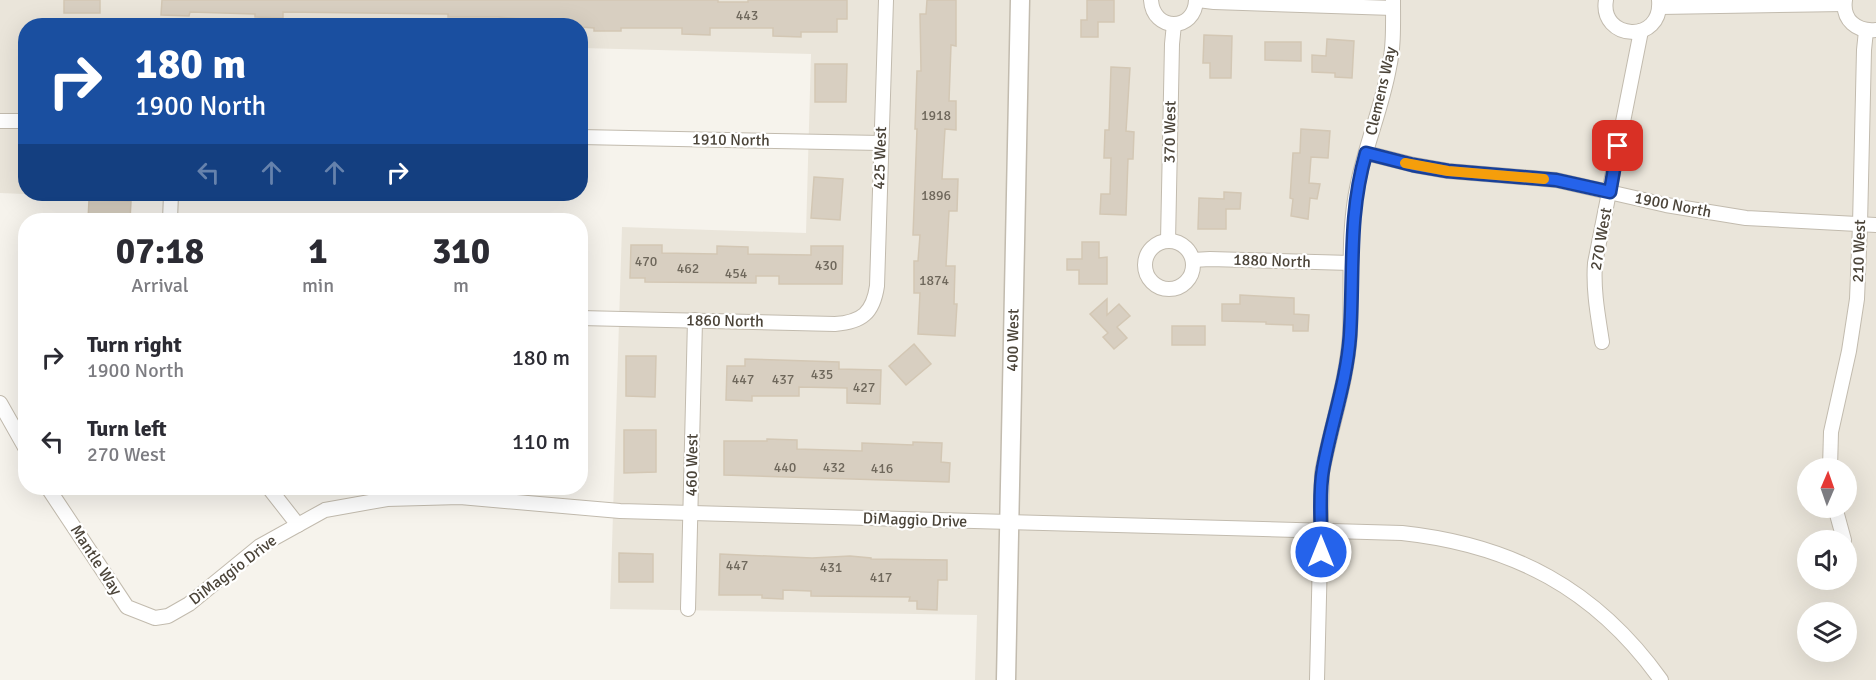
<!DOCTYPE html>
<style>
body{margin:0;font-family:Signika,sans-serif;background:#f7f7f7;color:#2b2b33;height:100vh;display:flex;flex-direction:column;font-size:22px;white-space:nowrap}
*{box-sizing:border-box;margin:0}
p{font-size:20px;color:#7c7c81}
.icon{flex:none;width:33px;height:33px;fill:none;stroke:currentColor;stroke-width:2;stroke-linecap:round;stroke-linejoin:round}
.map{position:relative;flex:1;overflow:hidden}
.panel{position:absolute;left:18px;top:213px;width:570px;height:282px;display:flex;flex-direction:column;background:#fff;border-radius:24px;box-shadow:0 6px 24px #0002}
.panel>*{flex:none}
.guide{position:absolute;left:18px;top:18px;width:570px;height:183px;border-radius:24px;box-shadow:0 6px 24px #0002;background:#1a4fa0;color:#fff;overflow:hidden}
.needle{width:39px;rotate:2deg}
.buttons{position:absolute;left:1797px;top:458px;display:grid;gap:12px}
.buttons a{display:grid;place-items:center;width:60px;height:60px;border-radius:50%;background:#fff;box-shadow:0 6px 24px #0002;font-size:30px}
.pin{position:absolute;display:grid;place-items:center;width:51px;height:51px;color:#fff;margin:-26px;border-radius:12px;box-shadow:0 3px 9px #0006}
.me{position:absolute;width:66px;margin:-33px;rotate:0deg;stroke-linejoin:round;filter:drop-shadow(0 0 4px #0008)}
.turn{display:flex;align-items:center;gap:21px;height:126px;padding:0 18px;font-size:27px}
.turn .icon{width:78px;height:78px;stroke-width:2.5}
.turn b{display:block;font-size:42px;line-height:51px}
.lanes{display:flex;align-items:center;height:57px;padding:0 18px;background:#0003;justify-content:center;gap:30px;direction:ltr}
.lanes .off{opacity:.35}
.eta{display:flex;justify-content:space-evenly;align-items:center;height:102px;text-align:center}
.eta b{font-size:36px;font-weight:700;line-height:42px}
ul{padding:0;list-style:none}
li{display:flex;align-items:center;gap:18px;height:84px;padding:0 18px}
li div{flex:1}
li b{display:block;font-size:22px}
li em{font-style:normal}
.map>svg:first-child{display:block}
</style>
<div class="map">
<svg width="1876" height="680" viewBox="0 0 1876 680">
<rect width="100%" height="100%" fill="#f6f3ec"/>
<path fill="#eae5da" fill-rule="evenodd" d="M0 0H1876V680H975L977 615 610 609 622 227 806 233 811 54 581 48 580 26H26V194H72V196L0 193ZM1808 468H1846V507H1808ZM1808 540H1846V579H1808ZM1808 612H1846V651H1808Z"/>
<g fill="#d8cfc1" stroke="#d3c7b4" stroke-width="1.5">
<rect x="64" y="0" width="36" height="13"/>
<path d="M162 0H718V2H748V0H847V19H837V32H801V37L773 36V28H710V35L682 34V28H621V31H594V28L580 27V26H550V21L498 17H448V14L283 12V18L255 17V14L190 12 189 16 161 15Z"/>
<path d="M927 0H956V46L951 45 949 101H956V130L945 129 942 179H958L957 211H949L946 266H955L954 304H957L955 336 918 334 920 293H914V261H918L920 235H913L917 129H915L917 71H921L920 14H926Z"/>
<path d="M1087 0H1114V22H1098V37H1081V20H1087Z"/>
<path d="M1204 35 1232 36 1231 78H1210V63H1203Z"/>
<path d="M1327 39 1354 41 1352 78 1335 77V73L1312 72V55L1326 56Z"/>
<path d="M1265 42H1301V61L1265 60Z"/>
<path d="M815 64H847L846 102H815Z"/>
<path d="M1111 67 1130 68 1126 131 1134 132 1133 159H1128L1126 215 1100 214 1101 194H1110L1111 158H1104L1105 130H1109Z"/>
<path d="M1301 129 1330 131 1328 158 1311 157 1309 183 1320 184 1317 199 1310 198 1308 219 1291 216 1293 199 1290 198 1293 153H1300Z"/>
<path d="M814 177 843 179 840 220 811 218Z"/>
<path d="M1224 192 1241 193 1240 209H1226V229H1198L1199 198 1224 199Z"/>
<path d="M89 200 131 201 130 220H88Z"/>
<path d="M1082 242H1099V258L1107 257V284H1079V270H1067V259H1082Z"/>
<path d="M631 245H662V253L717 254V246L748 247V254L811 255V246H843L842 284H779V276H756V283L645 282V278H630Z"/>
<path d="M1240 295 1294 298V314L1309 315 1308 331H1293V325L1266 324V322L1222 321V304H1240Z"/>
<path d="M1107 299V315L1119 304 1130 316 1117 327 1127 338 1114 349 1103 337 1108 333 1090 314Z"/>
<rect x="1172" y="326" width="33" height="19"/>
<path d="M914 344 931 364 906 385 889 366Z"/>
<path d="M626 356H656L655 397 626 396Z"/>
<path d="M745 359 839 362V369L881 370 880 404 847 403V388L799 387V396H752V401L726 400 727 366H745Z"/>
<path d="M624 430H656V472L624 473Z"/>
<path d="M767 439 797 440V449L862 451V443L913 445V442L942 443 941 462 950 463 949 482 724 475V441H767Z"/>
<path d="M619 553 653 554V582H619Z"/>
<path d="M720 554 812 558 850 556 871 558V559L947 560V580H938L937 610 917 609V601H909L910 597 811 596V591L783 590V599L762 598V595H719Z"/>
</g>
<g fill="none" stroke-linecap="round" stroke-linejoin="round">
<defs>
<g id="minor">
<path d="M1151 0C1153 32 1195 32 1196 0"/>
<path d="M1198 0 1214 2 1393 8"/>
<path d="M1606 0C1599 40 1663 45 1659 0"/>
<path d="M1845 0C1842 20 1857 32 1876 30"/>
<path d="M1660 7 1844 4"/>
<path d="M0 121H26"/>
<path d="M580 137 881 143"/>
<path d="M1366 153 1414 165 1448 171 1556 180 1666 205 1746 218 1876 225"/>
<path d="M170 220 171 194"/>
<circle cx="1169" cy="265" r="24"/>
<path d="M1168 241 1172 44 1174 24"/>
<path d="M1193 260 1210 259 1351 263"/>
<path d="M580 318 835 324C862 322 873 313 877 286L886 0"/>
<path d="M1602 342C1598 316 1593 290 1595 263L1641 31"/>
<path d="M0 403 26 449"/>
<path d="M1830 468 1831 432 1849 351 1857 299 1860 225 1864 50 1866 31"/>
<path d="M48 488 127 607 155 618 168 616 189 604 260 546 325 510 387 499 460 497 620 511 1402 533C1513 545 1596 589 1661 680"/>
<path d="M269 488 298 525"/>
<path d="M1835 507 1844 540"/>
<path d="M688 609 695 320"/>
<path d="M1317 680 1322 473C1331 426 1347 381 1350 334 1352 284 1347 233 1358 183 1366 144 1382 107 1389 68 1394 46 1393 23 1393 0"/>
</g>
<g id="tertiary">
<path id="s1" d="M1006 680 1020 0"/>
</g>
</defs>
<use href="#minor" stroke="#c2bbae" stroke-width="16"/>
<use href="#tertiary" stroke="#c2bbae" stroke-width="21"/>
<use href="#minor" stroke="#fff" stroke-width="14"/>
<use href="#tertiary" stroke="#fff" stroke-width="18"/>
</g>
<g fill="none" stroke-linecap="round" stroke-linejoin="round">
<defs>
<path id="route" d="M1321 552C1322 524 1318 497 1323 469 1331 424 1347 381 1350 335 1354 271 1348 216 1366 153L1413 165 1448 171 1556 180 1610 192 1618 146"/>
</defs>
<use href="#route" stroke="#184099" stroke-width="15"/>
<use href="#route" stroke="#2563eb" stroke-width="10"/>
<path stroke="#f59e0b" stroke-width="10" d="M1405 163 1448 171 1544 179"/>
</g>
<g text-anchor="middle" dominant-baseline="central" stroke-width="4.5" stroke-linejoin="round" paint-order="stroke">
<g font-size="14" fill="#6e675b">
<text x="747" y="15">443</text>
<text x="936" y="115">1918</text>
<text x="936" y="195">1896</text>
<text x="646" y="261">470</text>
<text x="826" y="265">430</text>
<text x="688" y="268">462</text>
<text x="736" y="273">454</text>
<text x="934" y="280">1874</text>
<text x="822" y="374">435</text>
<text x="743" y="379">447</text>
<text x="783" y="379">437</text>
<text x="864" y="387">427</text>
<text x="785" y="467">440</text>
<text x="834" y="467">432</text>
<text x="882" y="468">416</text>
<text x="737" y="565">447</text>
<text x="831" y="567">431</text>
<text x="881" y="577">417</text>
</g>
<g font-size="16" fill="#4b4439" stroke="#fff">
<text transform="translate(1381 91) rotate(-77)">Clemens Way</text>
<text transform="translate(1170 132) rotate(-89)">370 West</text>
<text transform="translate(731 140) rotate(1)">1910 North</text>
<text transform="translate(880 158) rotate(-88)">425 West</text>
<text transform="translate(1673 205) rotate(11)">1900 North</text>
<text transform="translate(1601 239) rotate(-80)">270 West</text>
<text transform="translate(1859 251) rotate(-88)">210 West</text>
<text transform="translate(1272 261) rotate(2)">1880 North</text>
<text transform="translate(725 321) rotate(1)">1860 North</text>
<text stroke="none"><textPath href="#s1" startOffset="340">400 West</textPath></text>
<text transform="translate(692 465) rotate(-89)">460 West</text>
<text transform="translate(915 520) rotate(2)">DiMaggio Drive</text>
<text transform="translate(96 560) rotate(57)">Mantle Way</text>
<text transform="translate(233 570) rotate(-37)">DiMaggio Drive</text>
</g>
</g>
</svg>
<div class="buttons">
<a><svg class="needle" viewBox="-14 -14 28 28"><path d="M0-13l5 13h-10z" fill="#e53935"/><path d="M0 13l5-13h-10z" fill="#7c7c81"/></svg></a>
<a><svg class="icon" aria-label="sound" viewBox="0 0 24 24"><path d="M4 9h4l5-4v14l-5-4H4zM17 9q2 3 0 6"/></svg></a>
<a><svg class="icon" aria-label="layers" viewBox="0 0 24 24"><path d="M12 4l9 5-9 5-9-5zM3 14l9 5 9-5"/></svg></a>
</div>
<div class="pin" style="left:1618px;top:146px;background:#d93025"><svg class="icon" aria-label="arrive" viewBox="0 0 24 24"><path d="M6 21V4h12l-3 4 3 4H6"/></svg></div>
<svg class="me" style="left:1321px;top:552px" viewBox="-20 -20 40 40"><circle r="17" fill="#2563eb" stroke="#fff" stroke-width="3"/><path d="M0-11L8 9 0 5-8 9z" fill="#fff"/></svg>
<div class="guide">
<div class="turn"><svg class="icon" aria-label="right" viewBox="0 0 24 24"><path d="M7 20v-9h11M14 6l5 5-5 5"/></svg><div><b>180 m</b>1900 North</div></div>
<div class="lanes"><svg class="icon off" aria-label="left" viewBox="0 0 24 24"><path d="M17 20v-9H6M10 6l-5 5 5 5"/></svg><svg class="icon off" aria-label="ahead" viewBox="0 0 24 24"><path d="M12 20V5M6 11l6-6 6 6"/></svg><svg class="icon off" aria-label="ahead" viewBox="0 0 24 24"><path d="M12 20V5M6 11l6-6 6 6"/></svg><svg class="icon" aria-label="right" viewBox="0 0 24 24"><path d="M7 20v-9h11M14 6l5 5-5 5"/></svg></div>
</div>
<section class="panel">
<div class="eta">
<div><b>07:18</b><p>Arrival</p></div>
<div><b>1</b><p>min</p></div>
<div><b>310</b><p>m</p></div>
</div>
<ul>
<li><svg class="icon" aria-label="right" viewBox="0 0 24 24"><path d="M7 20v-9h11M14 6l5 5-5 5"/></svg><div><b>Turn right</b><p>1900 North</p></div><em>180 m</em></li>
<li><svg class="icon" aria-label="left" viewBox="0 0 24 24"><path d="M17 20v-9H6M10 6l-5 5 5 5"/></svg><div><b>Turn left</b><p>270 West</p></div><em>110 m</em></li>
</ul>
</section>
</div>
